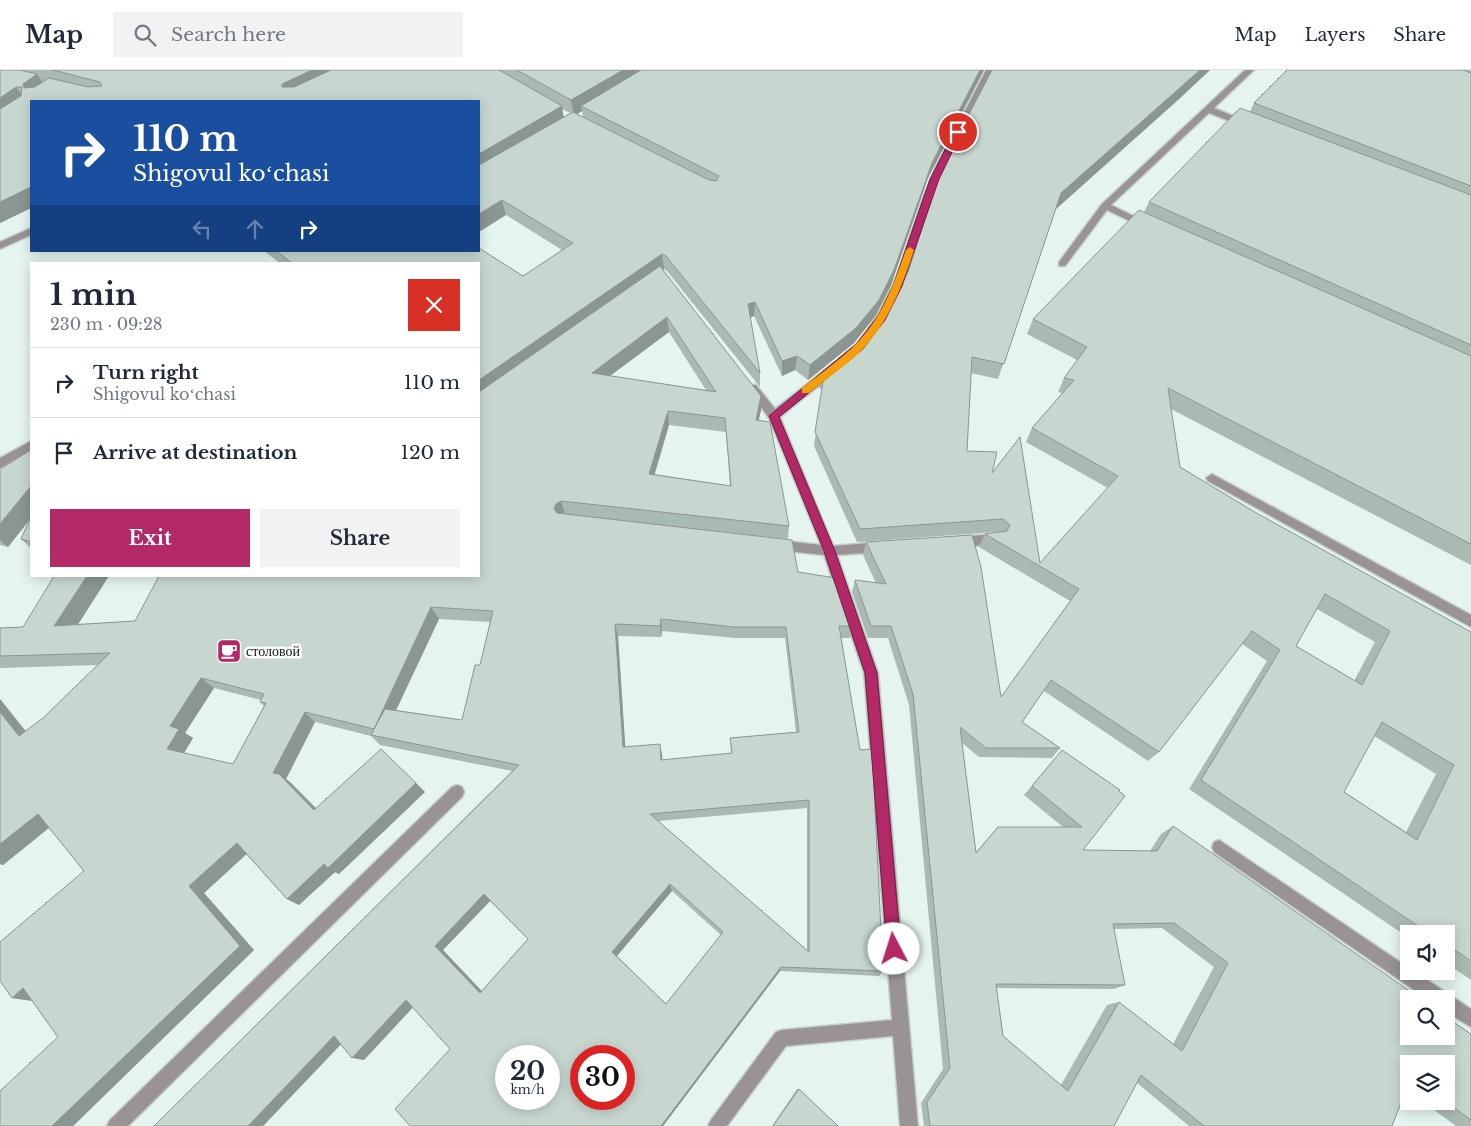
<!DOCTYPE html>
<meta charset="utf-8">
<style>
body{margin:0;font-family:"Libre Baskerville",serif;background:#f2f2f3;color:#1f2937;height:100vh;display:flex;flex-direction:column;font-size:19px;white-space:nowrap}
*{box-sizing:border-box;margin:0}
p{font-size:16px;color:#747a83}
.icon{flex:none;width:28px;height:28px;fill:none;stroke:currentColor;stroke-width:2;stroke-linecap:round;stroke-linejoin:round}
.map{position:relative;flex:1;overflow:hidden}
.side{position:absolute;left:30px;top:192px;width:450px;height:315px;display:flex;flex-direction:column;background:#fff;border-radius:0px;box-shadow:0 2px 12px #0003}
.side>*{flex:none}
.banner{position:absolute;left:30px;top:30px;width:450px;height:152px;border-radius:0px;box-shadow:0 2px 12px #0003;background:#1a4fa0;color:#fff;overflow:hidden}
.controls{position:absolute;left:1400px;top:855px;display:grid;gap:10px}
.controls a{display:grid;place-items:center;width:55px;height:55px;border-radius:0px;background:#fff;box-shadow:0 2px 12px #0003;font-size:25px}
.speed{position:absolute;left:495px;top:975px;display:flex;gap:10px;font-size:25px;font-weight:700;text-align:center}
.speed>*{display:grid;place-content:center;width:65px;height:65px;border-radius:50%;background:#fff;box-shadow:0 2px 12px #0003;line-height:1}
.speed small{font-size:12px;font-weight:400}
.speed .limit{border:8px solid #d22;background:#fff;color:#111}
.pin{position:absolute;display:grid;place-items:center;width:42px;height:42px;color:#fff;margin:-21px;border:2px solid #fff;border-radius:50%;box-shadow:0 1px 5px #0007}
.me{position:absolute;width:55px;margin:-28px;rotate:355deg;stroke-linejoin:round;filter:drop-shadow(0 0 4px #0008)}
.turn{display:flex;align-items:center;gap:18px;height:105px;padding:0 20px;font-size:22px}
.turn .icon{width:65px;height:65px;stroke-width:2.5}
.turn b{display:block;font-size:35px;line-height:42px}
.lanes{display:flex;align-items:center;height:48px;padding:0 20px;background:#0003;justify-content:center;gap:25px;direction:ltr}
.lanes .off{opacity:.35}
.round{display:grid;place-items:center;flex:none;width:52px;height:52px;border-radius:0px;background:#f2f2f3}
.head{display:flex;align-items:center;justify-content:space-between;height:85px;padding:0 20px}
h1{font-size:30px;font-weight:700;line-height:38px}
.action{display:flex;gap:10px;margin-top:auto;padding:10px 20px}
.action a{flex:1;height:58px;border-radius:0px;background:#b32967;color:#fff;font-size:20px;font-weight:700;line-height:58px;text-align:center}
.action a+a{background:#f2f2f3;color:#1f2937}
ul{padding:0;list-style:none}
li{display:flex;align-items:center;gap:15px;height:70px;padding:0 20px;border-top:1px solid #e0e1e3}
li div{flex:1}
li b{display:block;font-size:19px}
li em{font-style:normal}
header{display:flex;align-items:center;gap:30px;box-sizing:border-box;height:70px;padding:0 25px;background:#fff;border-bottom:1px solid #e0e1e3}
header strong{font-size:24px}
nav{display:flex;gap:28px;margin-inline-start:auto;font-size:18px}
.search{width:350px;height:45px;background:#f2f2f3;display:flex;align-items:center;gap:12px;box-sizing:border-box;padding:0 18px;border-radius:0px;color:#747a83;font-size:19px}
.map>svg:first-child{display:block}
</style>
<header>
<strong>Map</strong>
<div class="search"><svg class="icon" aria-label="search" viewBox="0 0 24 24"><circle cx="10" cy="10" r="6"/><path d="M15 15l6 6"/></svg>Search here</div>
<nav><a>Map</a><a>Layers</a><a>Share</a></nav>
</header>
<div class="map">
<svg width="1471" height="1056" viewBox="0 0 1471 1056">
<rect width="100%" height="100%" fill="#e5f4ee"/>
<g fill="none" stroke-linecap="round" stroke-linejoin="round">
<defs>
<g id="minor">
<path d="M986 0H994L946 95 932 128 899 224 877 261H869L868 259 880 241 897 206 923 128 937 95Z"/>
<path d="M1245 0H1254L1214 38 1248 52V56H1242L1209 43 1111 135 1148 153V157H1142L1107 140 1065 196H1059V192L1102 134Z"/>
<path d="M31 158V165L0 179V172Z"/>
<path d="M834 293 838 294 839 297 838 300 780 347 833 476 881 472 885 473 887 477 885 481 881 482 837 485 878 603 918 1056H900L893 966 786 976 727 1056H708L711 1050 776 962 782 960 892 950 864 603 824 485 777 480 773 479 771 475 773 471 777 470 821 475 769 348 747 318 748 315H756L775 339Z"/>
<path d="M31 371V380L0 398V388Z"/>
<path d="M1212 404 1471 545V557L1208 411 1206 408Z"/>
<path d="M996 464 1000 466 1002 469 1000 472 996 474 958 477 954 475 952 472 954 469 958 467Z"/>
<path d="M457 715 462 717 464 722 462 727 128 1056H107L110 1050 452 717Z"/>
<path d="M1219 770 1409 898V901H1414L1471 939V957L1446 942V929H1427L1214 782 1212 777 1214 772Z"/>
</g>
</defs>
<use href="#minor" stroke="#c3d0cb" stroke-width="3"/>
<use href="#minor" fill="#9a9395" fill-rule="evenodd"/>
</g>
<g fill="#abb9b3" fill-rule="evenodd">
<path d="M0 0H984L928 108 891 215 876 245 854 273 808 310 795 300 782 306 754 246 750 248 760 303V317L667 201 664 199 663 200 761 326V340L759 350 789 456 788 469 668 456 798 502 853 556 850 568H841L883 901 879 906 780 901 663 1056H410L450 979 413 937 364 990 341 974 263 1056H154L512 701 380 675 371 666 315 652 286 709 291 713 316 738 416 713 425 722 339 804 335 802 299 835 287 829 246 784 204 823 254 880 73 1056H0L58 967 32 931 12 928 84 801 49 758 3 795 0 794V629L26 661 43 648 98 595 0 598V558L23 557 135 551 479 506V194H281L264 181H479L523 206 562 180 506 145 31 31V138L0 153ZM562 39 570 43 564 47ZM582 41 583 47 577 44ZM669 262 706 320 610 306ZM669 355 726 362 730 416 654 404ZM439 549 490 552 480 595 462 650 396 640ZM662 561 735 568H785L796 662 730 668 731 683 662 690V684L625 677 618 566 661 567ZM214 618 261 630 260 632 264 636 233 694 184 683 193 668 185 663ZM807 738V880L658 751ZM672 821 721 865 666 934 617 886ZM490 831 528 869 482 921 443 880Z"/>
<path d="M992 0H1210L1179 29 1056 139 998 309 971 303 967 381 992 403 1040 493 1108 418 1026 372 1032 358 1062 323 1058 322 1064 308 1077 290 1027 264 1033 249 1144 142 1149 132 1250 42 1254 33 1287 0H1471V495L1171 339 1180 397 1253 441 1471 562V910L1446 893V864H1409V868L1189 719 1267 591 1242 574 1159 682 1148 691 1044 621 1022 652 1060 678 1052 688 979 687 962 673 976 782 998 757H1063L1024 725 1062 680 1120 720 1083 780 1150 781 1161 764 1173 756 1471 964V1056H1456L1422 1031H1446L1409 994V1021L1406 1019 1392 1056H1189L1137 1013 1114 1056H924L921 1033 943 999 909 635 888 568H868L852 522 855 510 876 513 863 485 866 472 1001 627 1070 531 979 477 985 464 997 462 857 472 814 376 822 319 819 318 821 303 867 267 891 236 908 202ZM1317 539 1375 572 1354 611 1296 576ZM1374 666 1436 704 1406 762 1344 722ZM1162 858 1214 897 1173 974 1119 932 1107 935 1061 1015 1003 966 996 918 1114 919 1125 915 1114 859Z"/>
<path d="M31 380V478L21 469 30 449 8 477 0 475V396L2 398Z"/>
<path d="M797 1019H799L838 1056H772Z"/>
</g>
<g fill="#8b9692">
<path d="M312 0H351L289 29 282 17V14Z"/>
<path d="M623 0H650L581 36 582 41 574 46 571 30Z"/>
<path d="M980 0H984L928 108 891 215 876 245 854 273 808 310 810 295 932 93Z"/>
<path d="M1200 0H1210L1179 29 1056 139 1061 123Z"/>
<path d="M37 4 47 20 24 18 23 14Z"/>
<path d="M16 17 27 32 0 51V28Z"/>
<path d="M562 36 564 51 479 102V84Z"/>
<path d="M31 117V138L0 153V132Z"/>
<path d="M502 130 506 145 479 162V144Z"/>
<path d="M662 184 664 199 479 328V310Z"/>
<path d="M755 232 754 246 747 249 748 234Z"/>
<path d="M667 247 669 262 595 317 592 303Z"/>
<path d="M797 286 795 300 782 306V291Z"/>
<path d="M761 326V340L755 364 756 350Z"/>
<path d="M668 341 669 355 651 417 649 404Z"/>
<path d="M31 416V448L8 477 0 470V454Z"/>
<path d="M561 431 565 444 559 447 554 439 556 434Z"/>
<path d="M87 506H109L70 567 54 556Z"/>
<path d="M431 537 439 549 383 668 374 659Z"/>
<path d="M661 549 662 561 661 567 660 556Z"/>
<path d="M615 554 618 566 626 687 623 677Z"/>
<path d="M201 608 214 618 185 663 193 668 181 688 167 679 170 656Z"/>
<path d="M0 629 37 676 19 666 0 642Z"/>
<path d="M305 642 315 652 286 709 291 713 325 748 314 740 273 703Z"/>
<path d="M660 674 662 684 663 699 661 690Z"/>
<path d="M416 713 425 722 339 804 335 802 299 835 287 829 324 794Z"/>
<path d="M38 744 56 752 3 795 0 794V774Z"/>
<path d="M237 773 250 781 204 823 254 880 73 1056H52L189 816Z"/>
<path d="M670 814 672 821 616 887 612 882Z"/>
<path d="M484 824 491 830 443 880 487 927 480 923 435 876Z"/>
<path d="M781 897 780 901 663 1056H661Z"/>
<path d="M23 918 33 931 12 928Z"/>
<path d="M406 930 416 934 364 990 352 988Z"/>
<path d="M334 966 346 969 263 1056H248Z"/>
</g>
<g fill="#c7d7d0" stroke="#8b9692" fill-rule="evenodd">
<path d="M0 0H20L37 4 23 14 24 18 35 17 49 8 88 17 102 16 100 12 53 0H312L282 14V17H294L331 0H499L562 36 479 84V31H31V117L0 132V39L21 26 22 17H16L0 28Z"/>
<path d="M517 0H623L571 30Z"/>
<path d="M641 0H980L932 93 894 200 879 230 856 258 810 295 797 286 782 291 755 232 748 234 760 303 666 186 662 184 479 310V194H293L276 181H479V178L523 206 573 173 502 130 479 144V95L573 42 709 110 716 111 719 106 581 36Z"/>
<path d="M992 0H1200L1061 123 1004 294 972 287 967 381 997 382 992 403 1020 367 1040 493 1118 406 1032 358 1074 310 1064 308 1087 277 1033 249 1139 140 1471 286V474L1168 318 1180 397 1253 441 1471 562V891L1446 874V864H1430L1201 710 1280 580 1252 561 1159 682 1051 610 1022 652 1060 678H986L960 657 976 783 998 757H1082L1032 716 1062 680 1120 720 1119 721 1125 726 1083 780 1157 781 1173 756 1421 929H1409V966H1446V947L1471 964V1050L1445 1031H1446V994H1409V1012L1392 1056H1204L1141 1005 1114 1056H930L927 1032 950 998 913 624 891 556H871L855 510 886 514 866 472 972 465 981 497 1001 627 1079 519 985 464 1007 461 1010 455 1003 449 860 459 815 362 824 305 821 303 867 267 891 236 908 202 943 94ZM1325 524 1390 561 1362 615 1296 576ZM1382 652 1454 695 1417 770 1344 722ZM1174 853 1228 893 1182 981 1119 932 1068 1021 1003 966 996 914 1125 915 1113 854Z"/>
<path d="M1287 0H1463L1471 3V116L1254 33Z"/>
<path d="M1240 38 1471 125V275L1149 132Z"/>
<path d="M660 196 761 326 756 350 770 352 789 456 561 431 556 434 554 439 557 443 792 470 798 502 836 508 853 556H839L860 680 872 679 883 901 781 897 661 1056H410L395 1039 450 979 406 930 352 988 334 966 248 1056H154L519 695 371 665 374 659 305 642 273 703 279 704 314 740 381 679 416 713 328 798 324 794 287 829 237 773 189 816 240 876 52 1056H0V1021L58 967 23 918 12 928 0 911V872L84 801 38 744 0 774V642L19 666 43 648 110 583 0 586V558L23 557 54 506H87L54 556 135 551 159 506H479V322ZM667 247 716 322 592 303ZM668 341 725 348 731 416 649 404ZM431 537 493 541 480 595H475L462 650 385 639 374 659ZM661 549 734 557H786L799 662 730 668 732 683 661 690 660 674 623 677 615 554 660 556ZM201 608 264 624 260 632 266 633 233 694 167 679 179 659 170 656ZM809 730V882L650 744ZM670 814 723 862 666 934 612 882ZM484 824 528 869 480 923 435 876ZM506 986H549V1029H506ZM581 986H624V1029H581Z"/>
<path d="M31 380V416L0 454V396L2 398Z"/>
<path d="M31 447V472L21 469Z"/>
<path d="M799 1019 838 1056H773Z"/>
</g>
<path fill="#b32967" stroke="#741b43" d="M958 60 962 62 939 109 902 216 885 250 863 279 779 347 835 481 877 603 901 879 899 884 894 886 889 884 887 879 865 603 824 481 769 346 856 274 878 246 893 216 930 109 954 62Z"/>
<path fill="#f59e0b" d="M910 177 914 180C902 216 889 251 863 279 847 295 826 309 809 323H802V318C820 304 840 290 856 274 882 248 894 214 906 180Z"/>
<defs>
<symbol id="cafe-square" viewBox="-11 -11 22 22"><rect x="-9" y="-9" width="18" height="18" rx="4" fill="#b32967" stroke="#fbfefd"/><path d="M-5.5-4.5H6V0H3Q3 3.5 0 3.5H-2.5Q-5.5 3.5-5.5 0ZM3-3.2v2h1.7v-2ZM-6 4.5H4V6H-6Z" fill="#fff"/></symbol>
</defs>
<g fill-rule="evenodd">
<use href="#cafe-square" x="215" y="567" width="28" height="28"/>
</g>
<g text-anchor="middle" dominant-baseline="central" stroke-width="5" stroke-linejoin="round" paint-order="stroke">
<g font-size="14" fill="#0e1311" stroke="#fbfefd" text-anchor="start">
<text x="246" y="581">столовой</text>
</g>
</g>
</svg>
<div class="controls">
<a><svg class="icon" aria-label="sound" viewBox="0 0 24 24"><path d="M4 9h4l5-4v14l-5-4H4zM17 9q2 3 0 6"/></svg></a>
<a><svg class="icon" aria-label="search" viewBox="0 0 24 24"><circle cx="10" cy="10" r="6"/><path d="M15 15l6 6"/></svg></a>
<a><svg class="icon" aria-label="layers" viewBox="0 0 24 24"><path d="M12 4l9 5-9 5-9-5zM3 14l9 5 9-5"/></svg></a>
</div>
<div class="speed"><div>20<small>km/h</small></div><div class="limit">30</div></div>
<div class="pin" style="left:958px;top:62px;background:#d93025"><svg class="icon" aria-label="arrive" viewBox="0 0 24 24"><path d="M6 21V4h12l-3 4 3 4H6"/></svg></div>
<svg class="me" style="left:894px;top:879px" viewBox="-20 -20 40 40"><circle r="19" fill="#fff"/><path d="M0-13L10 11 0 6-10 11z" fill="#b32967"/></svg>
<div class="banner">
<div class="turn"><svg class="icon" aria-label="right" viewBox="0 0 24 24"><path d="M7 20v-9h11M14 6l5 5-5 5"/></svg><div><b>110 m</b>Shigovul koʻchasi</div></div>
<div class="lanes"><svg class="icon off" aria-label="left" viewBox="0 0 24 24"><path d="M17 20v-9H6M10 6l-5 5 5 5"/></svg><svg class="icon off" aria-label="ahead" viewBox="0 0 24 24"><path d="M12 20V5M6 11l6-6 6 6"/></svg><svg class="icon" aria-label="right" viewBox="0 0 24 24"><path d="M7 20v-9h11M14 6l5 5-5 5"/></svg></div>
</div>
<section class="side">
<div class="head"><div><h1>1 min</h1><p>230 m · 09:28</p></div><a class="round" style="background:#d93025;color:#fff"><svg class="icon" aria-label="close" viewBox="0 0 24 24"><path d="M6 6l12 12M18 6L6 18"/></svg></a></div>
<ul>
<li><svg class="icon" aria-label="right" viewBox="0 0 24 24"><path d="M7 20v-9h11M14 6l5 5-5 5"/></svg><div><b>Turn right</b><p>Shigovul koʻchasi</p></div><em>110 m</em></li>
<li><svg class="icon" aria-label="arrive" viewBox="0 0 24 24"><path d="M6 21V4h12l-3 4 3 4H6"/></svg><div><b>Arrive at destination</b></div><em>120 m</em></li>
</ul>
<div class="action"><a>Exit</a><a>Share</a></div>
</section>
</div>
